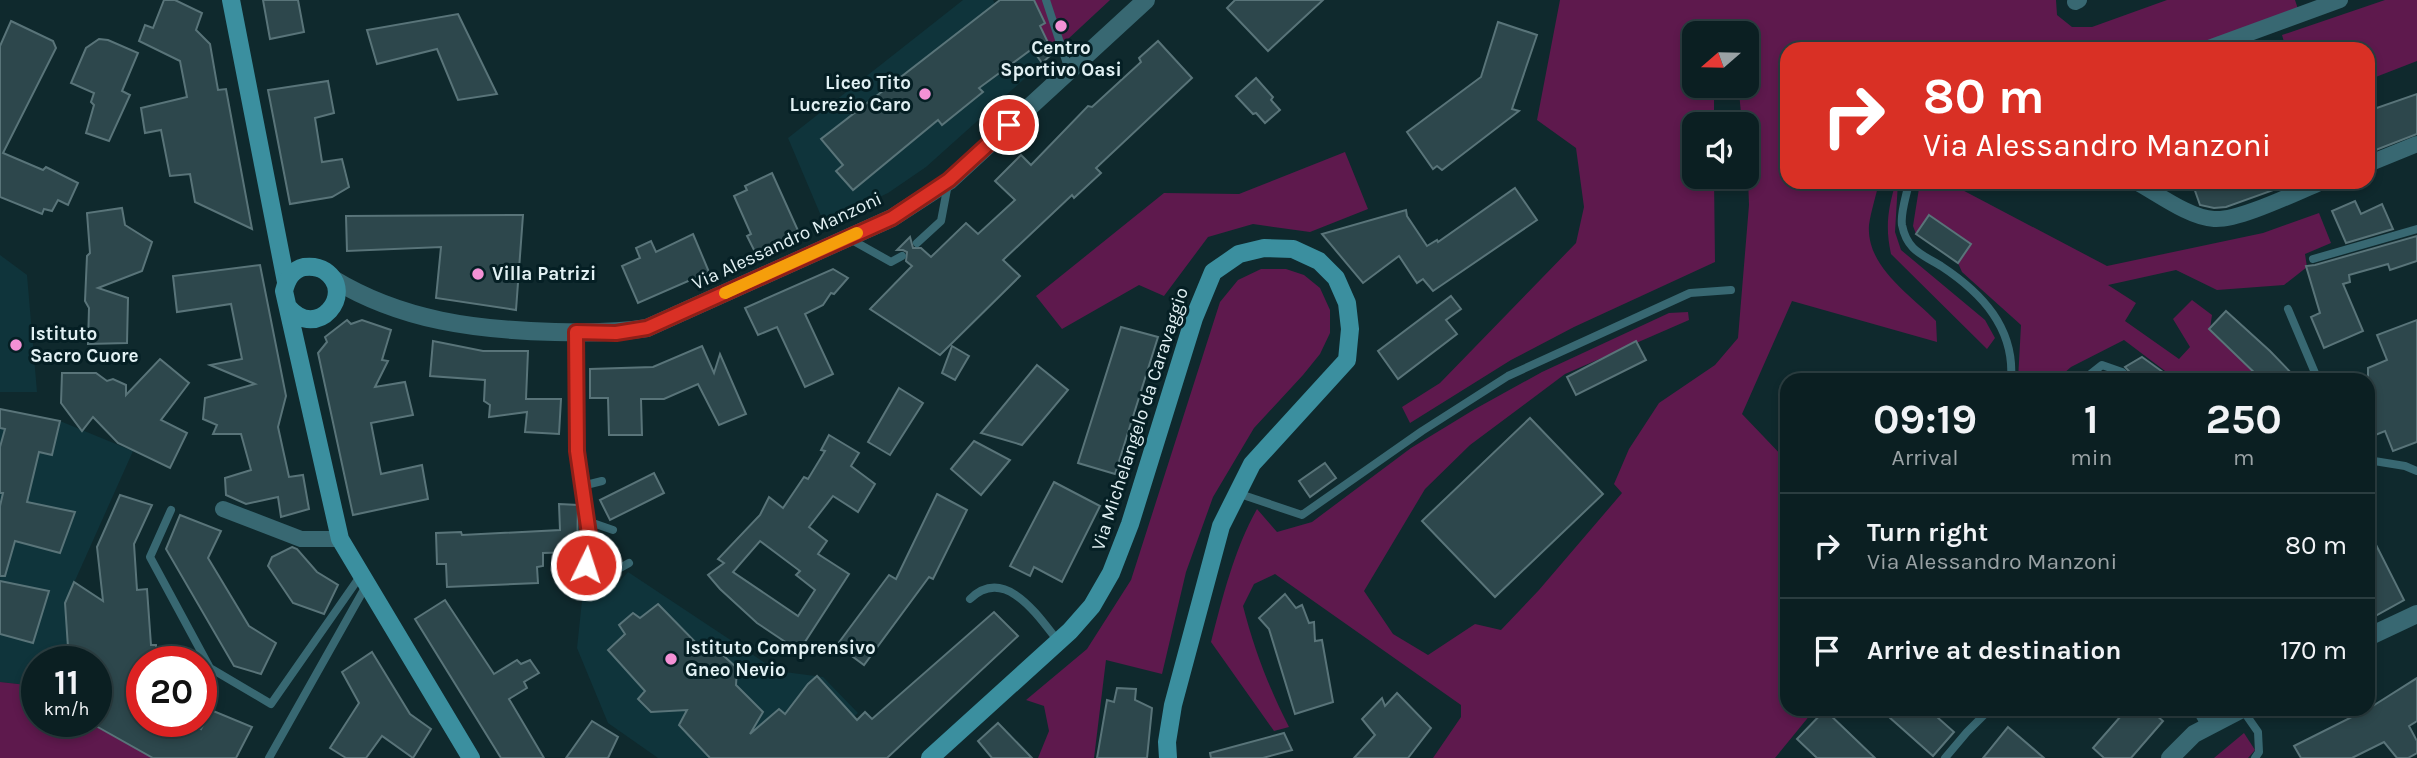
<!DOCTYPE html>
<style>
body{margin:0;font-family:Karla,sans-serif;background:#14272a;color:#f1f3f6;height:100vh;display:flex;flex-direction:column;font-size:26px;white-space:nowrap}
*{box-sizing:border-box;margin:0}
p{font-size:23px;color:#9aa2a5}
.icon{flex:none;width:38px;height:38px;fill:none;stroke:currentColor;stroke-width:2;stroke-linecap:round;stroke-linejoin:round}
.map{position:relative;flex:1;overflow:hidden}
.drawer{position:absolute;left:1780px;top:373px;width:595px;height:343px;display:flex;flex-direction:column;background:#0b1f22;border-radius:21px;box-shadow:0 4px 10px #0003,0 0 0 2px #2b3d40}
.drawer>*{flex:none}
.guide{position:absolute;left:1780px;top:42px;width:595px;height:147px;border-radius:21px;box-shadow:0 4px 10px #0003,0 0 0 2px #2b3d40;background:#d93025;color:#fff;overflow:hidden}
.needle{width:46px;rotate:250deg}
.buttons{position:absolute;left:1682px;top:21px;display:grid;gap:14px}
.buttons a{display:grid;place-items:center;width:77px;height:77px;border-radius:14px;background:#0b1f22;box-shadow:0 4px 10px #0003,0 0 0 2px #2b3d40;font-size:35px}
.speed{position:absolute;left:21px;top:646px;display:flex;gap:14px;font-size:35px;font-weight:700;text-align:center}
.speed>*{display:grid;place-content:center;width:91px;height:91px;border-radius:50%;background:#0b1f22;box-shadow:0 4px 10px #0003,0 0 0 2px #2b3d40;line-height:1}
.speed small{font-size:18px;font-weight:400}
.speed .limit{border:10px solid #d22;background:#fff;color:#111}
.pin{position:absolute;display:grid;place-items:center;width:60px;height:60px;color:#fff;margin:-30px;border:4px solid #fff;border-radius:50%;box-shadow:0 2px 7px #0007}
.me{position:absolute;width:77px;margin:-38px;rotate:4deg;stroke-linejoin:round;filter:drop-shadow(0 0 5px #0008)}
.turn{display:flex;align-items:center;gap:24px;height:147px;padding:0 28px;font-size:32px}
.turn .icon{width:91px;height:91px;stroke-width:2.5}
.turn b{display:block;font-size:49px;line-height:60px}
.eta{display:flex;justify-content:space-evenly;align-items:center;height:119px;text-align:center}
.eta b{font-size:42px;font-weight:700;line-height:49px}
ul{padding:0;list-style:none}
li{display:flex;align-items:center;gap:21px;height:105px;padding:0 28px;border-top:2px solid #2b3d40}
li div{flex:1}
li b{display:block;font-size:26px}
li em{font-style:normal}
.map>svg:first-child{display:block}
</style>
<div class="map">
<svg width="2417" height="758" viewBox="0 0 2417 758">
<rect width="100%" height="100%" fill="#0f292d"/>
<g fill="#0f343b">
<path d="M963 0H993L995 4 998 2 1024 54 1032 50 1042 63 926 167 888 193 824 223 788 138Z"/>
<path d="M0 255 27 275 37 392H0Z"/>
<path d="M0 409 60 421 133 451 65 603 69 661 37 662V691L27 685 0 682Z"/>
<path d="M628 572 777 671 823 677 858 713 808 758H658L608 723 577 648 583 591 607 595Z"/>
</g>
<g fill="#5e194d" fill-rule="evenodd">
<path d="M1025 0H1110L1053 53Z"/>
<path d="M1560 0H2056L2057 15 2072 27H2092L2167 0H2295L2299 12 2199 49H1787V182H1879C1876 196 1871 211 1869 225 1866 267 1911 295 1936 321L1937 342 1792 301 1742 414 1787 461V709H1815L1775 758H1433L1461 717V705L1275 574 1254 584 1243 606C1254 649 1269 688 1289 727L1274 731 1211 642C1223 596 1234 550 1257 509L1277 532 1312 522 1411 448 1475 409 1542 372 1669 313 1688 312 1689 320 1565 374 1470 445 1425 489 1364 591 1393 634 1428 655 1475 624 1501 630 1539 590 1622 493 1614 484 1629 449 1659 403 1715 365 1738 338 1749 205 1746 124H1742L1739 92 1714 96V124H1694V177H1714L1715 262 1574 327 1511 360 1410 423 1402 407 1440 383 1576 243 1584 207 1576 148 1537 120ZM1694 33H1746V86H1694Z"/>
<path d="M2385 0H2417V61L2368 80V49H2286L2282 35Z"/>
<path d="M1345 152 1368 209 1310 232 1253 224 1208 237 1164 296 1139 285 1062 329 1036 296 1164 193 1239 194Z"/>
<path d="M1896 182H1898L1895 232 1901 250 1985 320 1995 338 1987 349 1891 254C1885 227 1888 208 1896 182Z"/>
<path d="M1920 182H1950L1951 184 2107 266 2263 233 2319 213 2331 243 2305 254 2307 267 2284 285 2217 290 2176 270 2108 285 2136 303 2125 321 2179 359 2190 347 2173 319 2192 300 2212 315 2210 329 2262 380H2177L2124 340 2071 367 2056 380H2018L2021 325 1962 272 1958 263 1971 244 1929 215 1916 234 1913 226Z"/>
<path d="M1261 269H1286L1304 275 1320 288 1330 310V333L1320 354 1303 375 1254 428 1213 497 1186 572 1162 674 1106 660 1094 758H1038L1049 731 1044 706 1026 700 1087 649 1131 580 1220 302 1238 280Z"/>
<path d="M0 682 27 685 37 691V721H88L153 758H0Z"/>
<path d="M2244 733 2255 750 2248 758H2214Z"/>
</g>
<g fill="#2d474c" stroke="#597479" stroke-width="2" fill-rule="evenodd">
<path d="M164 0H175L202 13 196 30 210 44 218 90 226 89 252 229 195 202 190 174 170 176 161 130 145 133 141 108 187 97 180 61 139 41 145 25 153 28Z"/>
<path d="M263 0H298L304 32 270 39Z"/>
<path d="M1000 0H1034L1045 23 1040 26 1053 53 1042 63 1032 49 979 88 983 92 942 125 938 120 853 190 836 171 843 165 821 139Z"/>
<path d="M1235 0H1323L1268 51 1227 8Z"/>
<path d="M458 14 497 94 458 100 437 49 377 64 367 30Z"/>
<path d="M11 21 53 41 56 48 3 153 43 170 46 167 78 183 68 205 58 200 52 211 44 209 42 214 0 197V46Z"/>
<path d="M1498 22 1537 35 1512 109 1519 111 1442 170 1437 166 1433 169 1407 132 1481 77Z"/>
<path d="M99 39 108 40 138 53 122 91 130 95 109 141 86 133 94 105 91 102 94 93 71 83 86 48Z"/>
<path d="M1158 41 1192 78 1096 168 1101 173 1074 198 1072 195 1003 260 1020 276 940 355 870 309 912 266 906 261 907 252 903 250H897L910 237 913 248H921L931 257 966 223 978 234 1015 200 995 181 1021 155 1031 165 1088 106 1092 107 1141 62 1139 58Z"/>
<path d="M1256 78 1273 97 1271 100 1280 110 1265 123 1256 113 1253 114 1236 96Z"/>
<path d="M328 81 334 113 315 118 322 162 342 159 349 187 332 197 290 204 268 90Z"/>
<path d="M2417 94V134L2368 153V111Z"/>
<path d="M772 173 800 235 756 254 747 236 751 234 734 196 747 190 745 186Z"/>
<path d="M2192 182H2290V184L2226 207 2214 208 2200 205Z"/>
<path d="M1515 188 1537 220 1433 291 1423 279 1417 283 1399 256 1363 283 1322 234 1406 210 1407 216 1427 246 1437 240 1438 242Z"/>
<path d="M2355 201 2361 214 2382 204 2393 229 2346 243 2332 211Z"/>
<path d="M122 208 125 225 152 242 142 271 98 288 128 298 127 343 88 344 89 308 85 301 87 256 90 253 87 213Z"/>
<path d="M523 215 516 310 436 298 441 247 347 251 346 216Z"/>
<path d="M1929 215 1971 244 1958 263 1916 234Z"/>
<path d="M693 234 709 272 638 303 622 266 640 258 636 248 651 241 656 252Z"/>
<path d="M2417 236V261L2390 270 2388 264 2349 275 2350 282 2343 284 2363 331 2324 348 2311 317 2320 313 2306 266 2315 265Z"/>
<path d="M260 265 286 396 278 427 289 477 303 475 309 509 281 517 278 497 246 504 226 495 225 478 251 470 241 434H213L217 425 203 419 205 398 255 384 210 365 242 359 231 304 177 312 173 276Z"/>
<path d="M833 269 848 278 834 294 831 293 823 305 805 314 833 374 805 387 777 327 758 335 745 308Z"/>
<path d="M1451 296 1461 309 1446 320 1457 334 1398 379 1378 351Z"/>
<path d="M2226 311 2270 351 2298 380H2262L2209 329Z"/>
<path d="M347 320 351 324 362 320 391 330 382 360 388 361 375 387 405 382 413 415 371 423 381 474 422 465 428 499 353 515 318 353 327 342 325 337Z"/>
<path d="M2417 320V442L2393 451 2385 431 2368 438V368L2387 360 2377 335Z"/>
<path d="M1121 327 1158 337 1115 474 1078 463Z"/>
<path d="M433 341 483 351H528L526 399H561L559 434 525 432 527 412 489 417 490 405 484 401 485 380 430 376Z"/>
<path d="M1636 341 1646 360 1576 395 1567 377Z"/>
<path d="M702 346 714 373 720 354 746 414 719 425 698 384 664 399H641L642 435H609L608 398H590V369L653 367Z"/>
<path d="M952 346 969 356 955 380 942 373Z"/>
<path d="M2142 357 2174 380H2137L2125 367Z"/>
<path d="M160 359 189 383 161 420 187 433 170 468 118 443 93 417 82 431 61 403 62 373H96L107 381 113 379 126 385V395Z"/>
<path d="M1037 365 1068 390 1022 445 981 433Z"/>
<path d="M899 388 923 403 890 455 868 442Z"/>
<path d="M0 409 60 421 52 455 39 452 27 502 75 512 60 553 15 541 5 576H0V506L3 493H0V447L5 429 0 428Z"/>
<path d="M1530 418 1603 494 1495 597 1422 521Z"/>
<path d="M829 435 859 453 851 466 875 484 858 512 833 496 809 527 827 541 818 554 849 574 799 651 757 623 720 589 708 575 724 563 718 559 760 515 769 497 783 508 804 477 808 479 825 451 821 450ZM760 541 800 571 796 575 815 590 798 616 733 572Z"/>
<path d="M974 441 1010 460 981 495 951 469Z"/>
<path d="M1325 463 1336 478 1310 497 1299 481Z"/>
<path d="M654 473 664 493 610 520 600 500Z"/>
<path d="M1054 482 1100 506 1062 582 1034 567 1030 576 1010 566Z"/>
<path d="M937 494 967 510 933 579 929 577 864 665 837 645 889 575 896 579Z"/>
<path d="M120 495 152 505 134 544 137 590 147 589 151 645H156L157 662H142V723L168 737 175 721H187L201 729 211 710 252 727 236 758H153L96 726V662H69L65 603 74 582 103 601 97 547Z"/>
<path d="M559 504 578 505 577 552 543 553V566L537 567 538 583 447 587 446 564H437L436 533 461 532 462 535 560 530Z"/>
<path d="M180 515 221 531 208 558 249 626 276 643 261 674 234 666 166 549Z"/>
<path d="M2368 529 2404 600 2368 620Z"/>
<path d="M292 547 297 549 317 572 338 585 324 614 293 603 268 566 272 557Z"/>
<path d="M0 581 49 591 33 643 0 634Z"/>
<path d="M1285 594 1296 608 1302 605 1309 623 1314 622 1315 641 1322 640 1333 702 1295 714 1269 629 1259 618Z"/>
<path d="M445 600 494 674 517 660 521 664 530 660 539 673 524 682 527 688 509 699 544 758H501L415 619Z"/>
<path d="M658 604 702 649 714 647 737 668 736 685 763 712 750 734 779 709 785 714 808 684 817 676 857 720 865 712 872 719 994 612 1018 636 887 758H710L679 725 687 710 651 712 638 699 645 691 608 650 625 634 619 625 633 613 640 618Z"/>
<path d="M372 652 410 714 431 729 413 758 382 736 366 758H346L330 748 359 703 342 672Z"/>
<path d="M2417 678V721L2409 726 2417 741V753L2408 758H2397L2384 742 2352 758H2301L2294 746 2368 709Z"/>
<path d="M1117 688 1136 689 1135 700 1152 708 1147 758H1097L1107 700 1114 702Z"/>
<path d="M1397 693 1431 728 1408 758H1354L1375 735 1362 719 1382 698 1385 706Z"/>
<path d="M1880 709H1928L1954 732 1933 756Z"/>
<path d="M2127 709H2149L2163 721 2131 758H2104L2093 748Z"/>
<path d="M1825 710 1875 758H1817L1797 739Z"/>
<path d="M592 721 618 737 608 758H566Z"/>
<path d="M998 723 1032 758H992L978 741Z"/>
<path d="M2008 727 2044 758H1983Z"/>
<path d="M1284 733 1292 750 1263 758H1211L1210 753Z"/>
</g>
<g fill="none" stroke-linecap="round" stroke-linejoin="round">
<g stroke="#386872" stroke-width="8">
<path d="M1046 0 1069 70"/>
<path d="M1909 182C1907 194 1900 213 1902 225 1907 250 1921 254 1941 266 1982 293 2015 328 2011 380"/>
<path d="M850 239 891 262 902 256"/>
<path d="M917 243 941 221 948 184"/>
<path d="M2313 259 2417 229"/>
<path d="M2288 309 2318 380"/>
<path d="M576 332 577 451 588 534 586 565C598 579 616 571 629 563"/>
<path d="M2083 380 2102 365 2122 372 2131 380"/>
<path d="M2368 460 2405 466 2417 471"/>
<path d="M582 486 602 481"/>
<path d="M1237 493 1302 515 1422 431 1508 376 1690 293 1731 290"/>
<path d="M171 510 150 557 210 668 271 704 361 575"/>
<path d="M587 521 613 530"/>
<path d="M588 534 597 546"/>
<path d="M970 599C1005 565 1038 616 1058 641"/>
<path d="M2196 709 2206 727"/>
<path d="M2242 709 2258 732 2259 752 2255 758"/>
<path d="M269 758 367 584"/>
<path d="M1945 758 1967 732 1990 709"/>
</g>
<g stroke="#386872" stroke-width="16">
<path d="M2075 2 2079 0"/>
<path d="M2206 49 2340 0"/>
<path d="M2368 164 2417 144"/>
<path d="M2136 182C2158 194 2190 218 2214 219 2239 221 2297 192 2322 182"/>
<path d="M223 509 301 539H340"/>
</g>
<g stroke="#386872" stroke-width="18">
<path d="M333 279C402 321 477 330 555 332 587 333 616 333 647 328L892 218 949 181 1146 0"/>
<path d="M2368 637 2417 614"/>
<path d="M2170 758 2194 734 2242 709"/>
</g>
<g stroke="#3b8f9f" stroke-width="18">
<path d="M231 0 286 282"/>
<path d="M288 307C317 342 357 293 325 271 319 267 312 266 304 267 292 270 287 279 284 291L340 539 471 758"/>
<path d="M930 758 1070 631 1092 606 1111 573 1130 524 1194 318 1213 272 1239 254 1264 248 1293 249 1319 261 1336 278 1347 303 1350 329 1347 360 1252 464 1221 526 1173 705 1167 742 1168 758"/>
</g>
</g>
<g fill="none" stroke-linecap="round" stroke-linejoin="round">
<defs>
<path id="route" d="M586 565 589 534 577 451 576 332 616 333 647 328 892 218 949 180 1009 125"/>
</defs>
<use href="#route" stroke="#8d1f18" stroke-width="18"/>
<use href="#route" stroke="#d93025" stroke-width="12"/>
<path stroke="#f59e0b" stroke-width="12" d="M725 293 857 233"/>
</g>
<g fill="#f391d5" stroke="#051f24" stroke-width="2.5">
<circle cx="1061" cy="26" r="7"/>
<circle cx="925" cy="94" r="7"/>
<circle cx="478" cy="274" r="7"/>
<circle cx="16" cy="345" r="7"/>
<circle cx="671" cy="659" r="7"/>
</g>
<g text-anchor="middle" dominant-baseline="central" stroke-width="6" stroke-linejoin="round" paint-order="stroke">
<g font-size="19" font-weight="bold" fill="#e1f0f3" stroke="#051f24" text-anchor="start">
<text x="1061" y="48" text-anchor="middle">Centro<tspan x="1061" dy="22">Sportivo Oasi</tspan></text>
<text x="911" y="83" text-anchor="end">Liceo Tito<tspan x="911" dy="22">Lucrezio Caro</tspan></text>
<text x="492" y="274">Villa Patrizi</text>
<text x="30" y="334">Istituto<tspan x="30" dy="22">Sacro Cuore</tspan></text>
<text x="685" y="648">Istituto Comprensivo<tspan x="685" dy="22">Gneo Nevio</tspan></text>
</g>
<g font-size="19" fill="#e1f0f3" stroke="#051f24">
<text transform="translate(787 241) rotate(-25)">Via Alessandro Manzoni</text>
<text transform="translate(1140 419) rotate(-72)">Via Michelangelo da Caravaggio</text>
</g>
</g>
</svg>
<div class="buttons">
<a><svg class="needle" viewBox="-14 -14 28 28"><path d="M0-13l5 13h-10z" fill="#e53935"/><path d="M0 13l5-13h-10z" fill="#9aa2a5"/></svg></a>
<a><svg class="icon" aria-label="sound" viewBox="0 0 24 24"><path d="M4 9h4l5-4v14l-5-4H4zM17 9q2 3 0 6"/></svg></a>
</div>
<div class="speed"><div>11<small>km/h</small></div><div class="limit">20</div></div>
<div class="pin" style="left:1009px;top:125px;background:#d93025"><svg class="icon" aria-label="arrive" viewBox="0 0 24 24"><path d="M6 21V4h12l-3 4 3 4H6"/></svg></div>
<svg class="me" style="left:586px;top:565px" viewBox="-20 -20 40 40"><circle r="17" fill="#d93025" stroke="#fff" stroke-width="3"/><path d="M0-11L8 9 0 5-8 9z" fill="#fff"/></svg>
<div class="guide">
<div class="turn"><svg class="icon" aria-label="right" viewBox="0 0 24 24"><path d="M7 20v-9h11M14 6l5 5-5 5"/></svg><div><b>80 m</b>Via Alessandro Manzoni</div></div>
</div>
<section class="drawer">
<div class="eta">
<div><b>09:19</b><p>Arrival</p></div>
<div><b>1</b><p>min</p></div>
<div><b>250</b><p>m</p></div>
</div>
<ul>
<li><svg class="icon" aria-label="right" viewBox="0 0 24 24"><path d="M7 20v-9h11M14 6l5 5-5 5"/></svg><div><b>Turn right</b><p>Via Alessandro Manzoni</p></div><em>80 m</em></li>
<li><svg class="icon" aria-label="arrive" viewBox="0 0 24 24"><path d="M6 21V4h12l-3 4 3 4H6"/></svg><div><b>Arrive at destination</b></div><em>170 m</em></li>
</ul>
</section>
</div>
